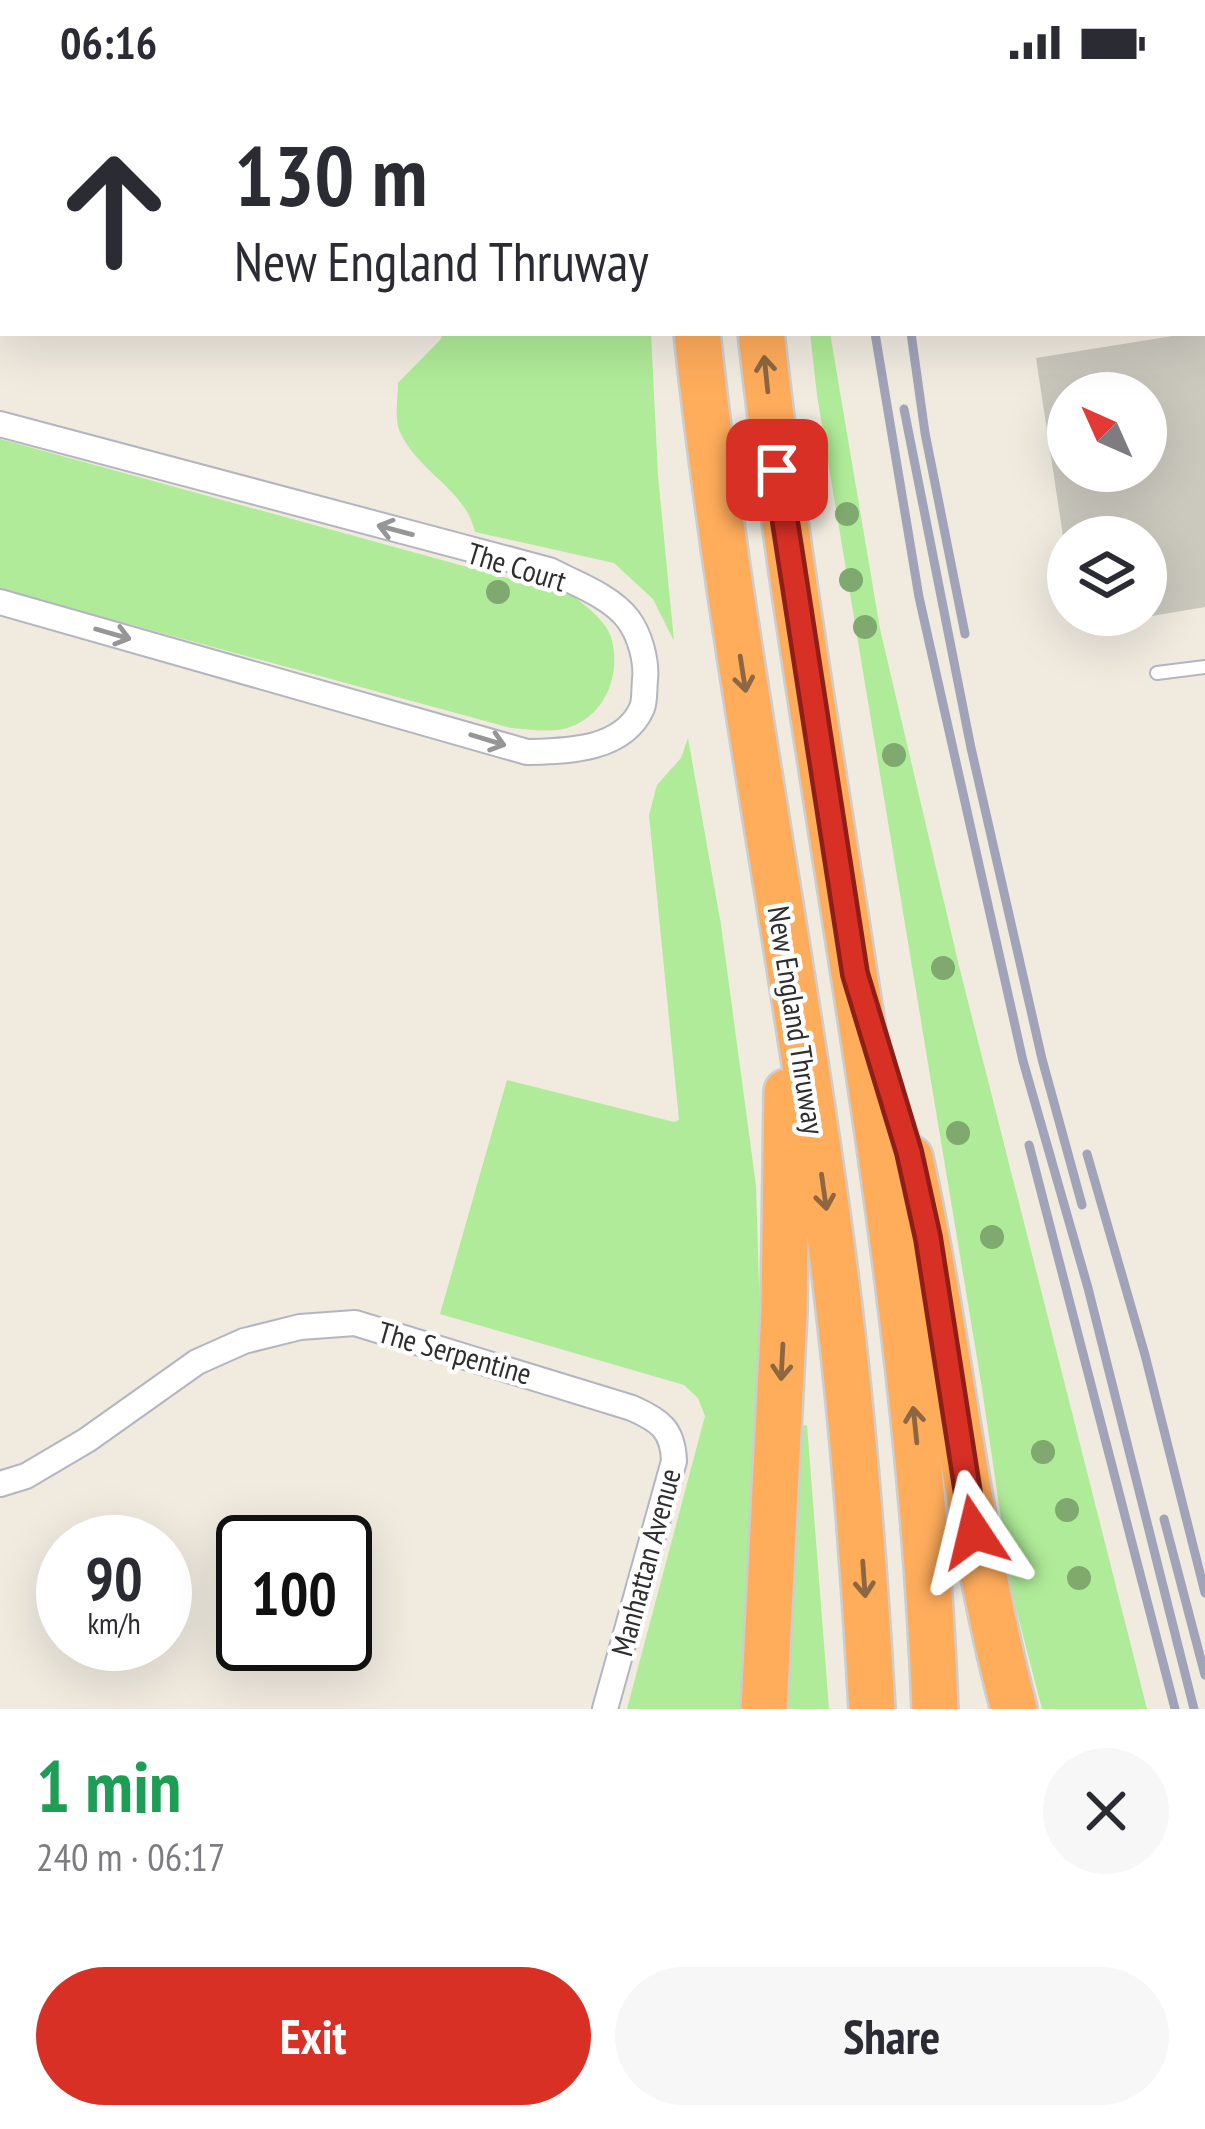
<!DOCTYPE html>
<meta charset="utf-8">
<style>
body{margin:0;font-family:"PT Sans Narrow",sans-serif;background:#f7f7f7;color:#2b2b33;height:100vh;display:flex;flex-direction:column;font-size:45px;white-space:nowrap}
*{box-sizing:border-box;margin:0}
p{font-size:39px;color:#7c7c81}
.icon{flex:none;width:66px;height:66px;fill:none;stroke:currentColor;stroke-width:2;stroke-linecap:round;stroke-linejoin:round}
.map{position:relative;height:1625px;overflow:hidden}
.panel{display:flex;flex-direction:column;background:#fff;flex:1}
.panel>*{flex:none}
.hud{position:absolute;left:0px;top:0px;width:1206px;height:252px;box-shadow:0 12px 48px #0002;background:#fff;color:#2b2b33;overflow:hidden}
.needle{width:78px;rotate:315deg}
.buttons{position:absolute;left:1047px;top:288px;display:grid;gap:24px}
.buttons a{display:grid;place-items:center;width:120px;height:120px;border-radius:50%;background:#fff;box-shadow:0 12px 48px #0002;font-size:60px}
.speed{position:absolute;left:36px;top:1431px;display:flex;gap:24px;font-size:60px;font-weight:700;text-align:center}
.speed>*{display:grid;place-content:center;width:156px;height:156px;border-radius:50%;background:#fff;box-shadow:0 12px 48px #0002;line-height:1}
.speed small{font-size:30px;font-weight:400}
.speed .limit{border:6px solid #111;border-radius:18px;background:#fff;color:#111}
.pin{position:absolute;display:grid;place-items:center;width:102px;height:102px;color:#fff;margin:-51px;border-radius:24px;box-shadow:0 6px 18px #0006}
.me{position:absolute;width:132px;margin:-66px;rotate:350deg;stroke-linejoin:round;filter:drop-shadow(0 0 9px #0008)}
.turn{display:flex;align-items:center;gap:42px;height:252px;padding:0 36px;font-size:54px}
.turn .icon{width:156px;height:156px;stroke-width:2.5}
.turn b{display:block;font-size:84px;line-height:102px}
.round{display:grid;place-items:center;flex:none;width:126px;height:126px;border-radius:63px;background:#f7f7f7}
.summary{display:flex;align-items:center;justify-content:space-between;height:204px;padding:0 36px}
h1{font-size:72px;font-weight:600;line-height:90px;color:#1e9e55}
.button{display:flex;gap:24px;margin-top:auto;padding:24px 36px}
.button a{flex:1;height:138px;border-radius:72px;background:#d93025;color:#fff;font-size:48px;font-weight:600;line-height:138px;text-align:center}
.button a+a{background:#f7f7f7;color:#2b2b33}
.status{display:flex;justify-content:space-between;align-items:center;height:84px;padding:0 60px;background:#fff;direction:ltr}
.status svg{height:33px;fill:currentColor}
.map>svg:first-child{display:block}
</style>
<div class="status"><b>06:16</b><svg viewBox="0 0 49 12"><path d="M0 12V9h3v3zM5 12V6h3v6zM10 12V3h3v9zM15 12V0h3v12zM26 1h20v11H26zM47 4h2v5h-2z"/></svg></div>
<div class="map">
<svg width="1205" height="1625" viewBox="0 0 1205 1625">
<rect width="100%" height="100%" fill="#f0eadf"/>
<g fill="#afeb98">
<path d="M442 249H651L658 392 674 557 653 515 614 479 475 448C466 406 418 388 400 348 394 335 398 314 398 299L441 255Z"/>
<path d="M810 249H830L880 545 959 882 1147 1625H1042L1012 1509 981 1298 817 311Z"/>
<path d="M0 355 573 512C587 523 605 536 611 553 622 590 605 633 567 644 550 649 528 645 511 644L0 505Z"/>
<path d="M688 654 721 841 756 1102 762 1302 743 1625H627L705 1332 698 1314 684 1301 440 1230 507 996 674 1038 679 1036 649 731 657 701 681 674Z"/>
<path d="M807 1341 829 1625H783L793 1344Z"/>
</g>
<g fill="#cbc8be" fill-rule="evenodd">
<path d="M1191 249H1205V523L1146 533V453H1068L1065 465 1036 274ZM1068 309H1146V387H1068Z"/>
<path d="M1076 531H1140V534L1078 543Z"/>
</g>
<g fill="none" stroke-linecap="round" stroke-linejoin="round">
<defs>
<g id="service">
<path d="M1203 47H1205"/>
<path d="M1157 589 1205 583"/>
</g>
<g id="minor">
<path d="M0 340 549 486C574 499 611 512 628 535 640 551 647 577 645 596 644 604 645 617 642 624 623 667 566 667 527 668L0 518"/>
<path d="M0 1400 26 1392 87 1356 197 1278 244 1257 300 1243 355 1239 632 1324C659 1336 673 1345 674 1377L605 1625"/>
</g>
<g id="motorway">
<path d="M678 0V3"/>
<path d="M742 0V3"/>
<path d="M697 249C731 565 795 876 835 1191 853 1335 864 1480 872 1625"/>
<path d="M761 249C813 709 918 1161 935 1625"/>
<path d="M910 1074C950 1257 966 1444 1014 1625"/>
<path d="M764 1625 784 1228 787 1008"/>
</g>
</defs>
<use href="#service" stroke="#b3b5c2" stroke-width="16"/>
<use href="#minor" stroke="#b3b5c2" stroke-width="28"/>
<use href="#motorway" stroke="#cdcdcd" stroke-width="50"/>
<use href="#service" stroke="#fff" stroke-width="12"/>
<use href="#minor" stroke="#fff" stroke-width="24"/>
<use href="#motorway" stroke="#ffac5b" stroke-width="45"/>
<g stroke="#a1a3b9" stroke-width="9">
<path d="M846 0V3"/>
<path d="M864 0V3"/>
<path d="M875 249 919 513 1023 977 1088 1204 1194 1625"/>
<path d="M911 249 925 349 965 550"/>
<path d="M904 325 971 664 1042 975 1082 1121"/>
<path d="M1029 1061 1175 1625"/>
<path d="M1087 1070 1145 1271 1205 1509"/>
<path d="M1164 1435 1205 1591"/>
</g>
</g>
<g fill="#7fa96f">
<circle cx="847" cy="430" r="12"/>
<circle cx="851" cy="496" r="12"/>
<circle cx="498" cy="508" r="12"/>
<circle cx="865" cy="543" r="12"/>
<circle cx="894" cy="671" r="12"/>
<circle cx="943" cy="884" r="12"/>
<circle cx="958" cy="1049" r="12"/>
<circle cx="992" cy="1153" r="12"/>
<circle cx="1043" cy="1368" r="12"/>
<circle cx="1067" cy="1426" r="12"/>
<circle cx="1079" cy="1494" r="12"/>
</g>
<defs><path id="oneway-shaft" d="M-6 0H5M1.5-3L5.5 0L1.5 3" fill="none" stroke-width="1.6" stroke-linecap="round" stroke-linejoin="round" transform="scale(3)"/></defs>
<g stroke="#8c6742">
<use href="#oneway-shaft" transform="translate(766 290) rotate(-96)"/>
<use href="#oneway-shaft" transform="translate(743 590) rotate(81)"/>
<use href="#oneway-shaft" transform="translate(824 1108) rotate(82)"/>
<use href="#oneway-shaft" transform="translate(782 1278) rotate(93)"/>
<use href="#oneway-shaft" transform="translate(915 1341) rotate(-96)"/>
<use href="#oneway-shaft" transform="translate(864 1495) rotate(86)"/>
</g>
<g stroke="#969696">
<use href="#oneway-shaft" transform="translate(395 446) rotate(-165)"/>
<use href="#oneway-shaft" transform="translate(113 550) rotate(16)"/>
<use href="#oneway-shaft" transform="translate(488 656) rotate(17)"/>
</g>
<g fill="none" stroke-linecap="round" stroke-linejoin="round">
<defs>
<path id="route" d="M777 386 855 890 909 1068 928 1154 974 1448"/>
</defs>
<use href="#route" stroke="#8d1f18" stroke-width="30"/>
<use href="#route" stroke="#d93025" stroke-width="21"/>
</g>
<g text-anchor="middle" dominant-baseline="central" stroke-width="9" stroke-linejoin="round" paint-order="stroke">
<g font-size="30" fill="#2e2e2e" stroke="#fff">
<text transform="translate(517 482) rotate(17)">The Court</text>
<text transform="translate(797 936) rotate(81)">New England Thruway</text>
<text transform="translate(455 1268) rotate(16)">The Serpentine</text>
<text transform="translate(645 1478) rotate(-75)">Manhattan Avenue</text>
</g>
</g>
</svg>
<div class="buttons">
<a><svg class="needle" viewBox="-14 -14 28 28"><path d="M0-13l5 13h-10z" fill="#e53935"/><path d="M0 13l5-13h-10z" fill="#7c7c81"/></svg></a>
<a><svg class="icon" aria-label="layers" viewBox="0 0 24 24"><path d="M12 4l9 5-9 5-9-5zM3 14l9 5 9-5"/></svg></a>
</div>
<div class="speed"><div>90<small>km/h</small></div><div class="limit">100</div></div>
<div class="pin" style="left:777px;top:386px;background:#d93025"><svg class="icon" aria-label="arrive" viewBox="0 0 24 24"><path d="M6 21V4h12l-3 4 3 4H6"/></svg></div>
<svg class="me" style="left:974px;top:1448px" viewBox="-20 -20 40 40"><path d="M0-17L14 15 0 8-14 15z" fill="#d93025" stroke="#fff" stroke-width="4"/></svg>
<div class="hud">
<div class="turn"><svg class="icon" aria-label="ahead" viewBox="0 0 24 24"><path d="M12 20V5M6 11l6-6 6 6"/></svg><div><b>130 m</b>New England Thruway</div></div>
</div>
</div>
<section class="panel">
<div class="summary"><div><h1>1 min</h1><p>240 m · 06:17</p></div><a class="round"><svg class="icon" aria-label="close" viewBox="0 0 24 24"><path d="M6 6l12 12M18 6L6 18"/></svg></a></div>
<div class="button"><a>Exit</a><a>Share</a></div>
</section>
